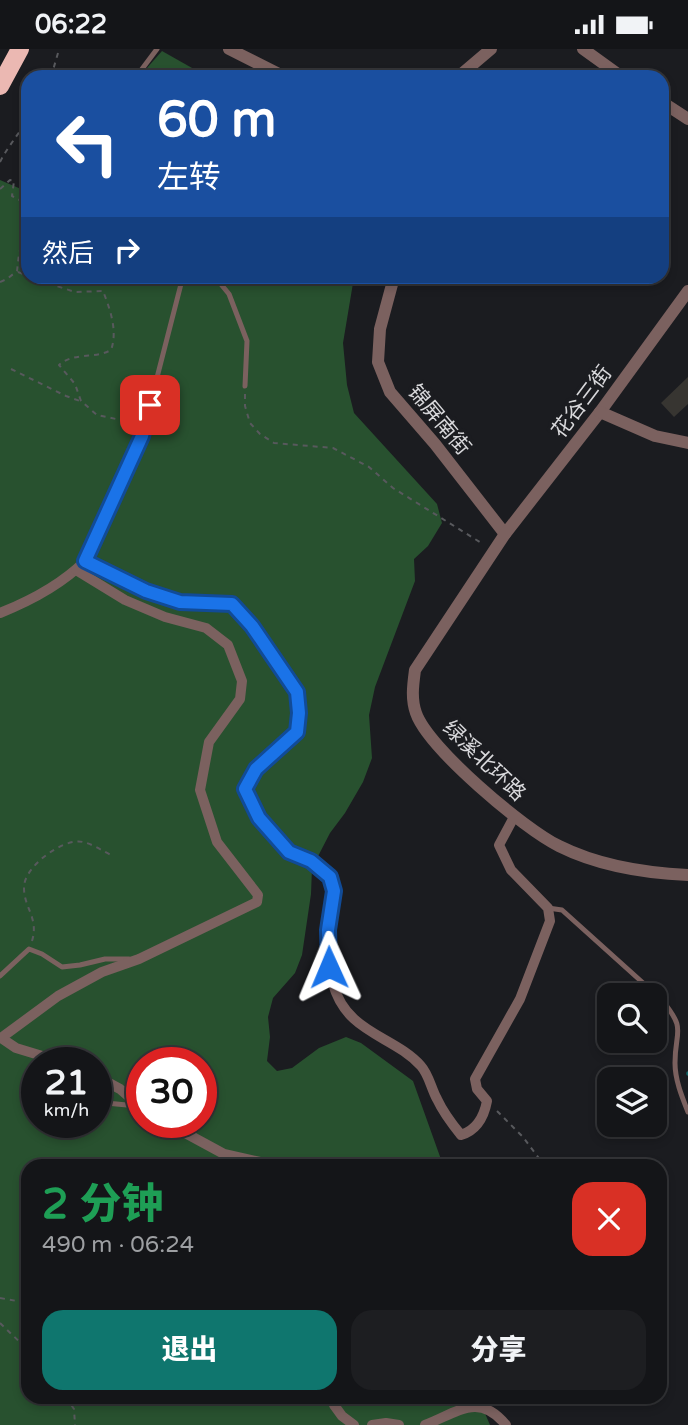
<!DOCTYPE html>
<html lang="zh">
<meta charset="utf-8">
<style>
body{margin:0;font-family:"Varela Round","Noto Sans SC",sans-serif;background:#1d1e21;color:#f1f3f6;height:100vh;display:flex;flex-direction:column;font-size:26px;white-space:nowrap}
*{box-sizing:border-box;margin:0}
p{font-size:23px;color:#9d9fa2}
.icon{flex:none;width:38px;height:38px;fill:none;stroke:currentColor;stroke-width:2;stroke-linecap:round;stroke-linejoin:round}
.map{position:relative;flex:1;overflow:hidden}
.panel{position:absolute;left:21px;top:1110px;width:646px;height:245px;display:flex;flex-direction:column;background:#141518;border-radius:21px;box-shadow:0 4px 10px #0003,0 0 0 2px #333437}
.panel>*{flex:none}
.guide{position:absolute;left:21px;top:21px;width:648px;height:214px;border-radius:21px;box-shadow:0 4px 10px #0003,0 0 0 2px #333437;background:#1a4fa0;color:#fff;overflow:hidden}
.buttons{position:absolute;left:597px;top:934px;display:grid;gap:14px}
.buttons a{display:grid;place-items:center;width:70px;height:70px;border-radius:14px;background:#141518;box-shadow:0 4px 10px #0003,0 0 0 2px #333437;font-size:35px}
.speed{position:absolute;left:21px;top:998px;display:flex;gap:14px;font-size:35px;font-weight:700;text-align:center}
.speed>*{display:grid;place-content:center;width:91px;height:91px;border-radius:50%;background:#141518;box-shadow:0 4px 10px #0003,0 0 0 2px #333437;line-height:1}
.speed small{font-size:18px;font-weight:400}
.speed .limit{border:10px solid #d22;background:#fff;color:#111}
.pin{position:absolute;display:grid;place-items:center;width:60px;height:60px;color:#fff;margin:-30px;border-radius:14px;box-shadow:0 4px 10px #0006}
.me{position:absolute;width:77px;margin:-38px;rotate:359deg;stroke-linejoin:round;filter:drop-shadow(0 0 5px #0008)}
.turn{display:flex;align-items:center;gap:24px;height:147px;padding:0 21px;font-size:32px}
.turn .icon{width:91px;height:91px;stroke-width:2.5}
.turn b{display:block;font-size:49px;line-height:60px}
.then{display:flex;align-items:center;height:66px;padding:0 21px;background:#0003;gap:14px;font-size:26px}
.round{display:grid;place-items:center;flex:none;width:74px;height:74px;border-radius:21px;background:#1d1e21}
.headline{display:flex;align-items:center;justify-content:space-between;height:119px;padding:0 21px}
h1{font-size:42px;font-weight:800;line-height:52px;color:#1e9e55}
.button{display:flex;gap:14px;margin-top:auto;padding:14px 21px}
.button a{flex:1;height:80px;border-radius:21px;background:#0f766e;color:#fff;font-size:28px;font-weight:800;line-height:80px;text-align:center}
.button a+a{background:#1d1e21;color:#f1f3f6}
.status{display:flex;justify-content:space-between;align-items:center;height:49px;padding:0 35px;background:#141518;direction:ltr}
.status svg{height:19px;fill:currentColor}
.map>svg:first-child{display:block}
</style>
<div class="status"><b>06:22</b><svg viewBox="0 0 49 12"><path d="M0 12V9h3v3zM5 12V6h3v6zM10 12V3h3v9zM15 12V0h3v12zM26 1h20v11H26zM47 4h2v5h-2z"/></svg></div>
<div class="map">
<svg width="688" height="1376" viewBox="0 0 688 1376">
<rect width="100%" height="100%" fill="#1b1c20"/>
<g fill="#28512f" fill-rule="evenodd">
<path d="M162 2 208 28H139Z"/>
<path d="M0 131 28 143V228H354L343 294 347 336 354 364 437 455 442 474 428 497 414 510 415 532 375 638 369 666 372 709 363 733 345 764 330 784 312 819 311 845 302 906 295 924 273 949 268 968 270 988 267 1012 277 1022 292 1019 319 999 346 988 361 994 413 1032 443 1116H28V1348H478L490 1376H0ZM37 1013H96V1073H37ZM142 1013H201V1073H142Z"/>
</g>
<g fill="none" stroke-linecap="round" stroke-linejoin="round">
<path stroke="#136566" stroke-width="3.5" d="M688 1024V1025"/>
</g>
<path fill="#373531" d="M688 328V355L674 368 661 354Z"/>
<g fill="none" stroke-linecap="round" stroke-linejoin="round">
<g stroke="#58595d" stroke-width="2" stroke-dasharray="5 5" stroke-linecap="butt">
<path d="M51 28 58 4 61 0"/>
<path d="M0 113C8 97 20 84 28 69"/>
<path d="M0 140 10 131 14 132 12 147 23 153H28"/>
<path d="M18 223 28 227"/>
<path d="M29 228 75 243 103 242C110 260 118 282 111 301 95 310 73 303 59 316L75 335 81 352 97 366 135 374"/>
<path d="M0 233 7 230 17 222 19 205 28 171"/>
<path d="M11 320 66 347 80 352"/>
<path d="M245 345V357L250 374 260 385 274 394 333 399 369 418 393 439 483 495"/>
<path d="M32 892C39 869 24 859 24 839 23 818 64 788 83 793 93 795 104 803 113 807"/>
<path d="M497 1062 523 1088 544 1116"/>
<path d="M0 1249 28 1254"/>
<path d="M0 1274 28 1301"/>
<path d="M66 1348 74 1360 75 1376"/>
</g>
<g stroke="#7b615f" stroke-width="5">
<path d="M136 28 157 0"/>
<path d="M215 228 229 245 247 292 245 337"/>
<path d="M85 512 142 387 181 235 189 228"/>
<path d="M548 859 562 861 662 951C687 982 675 980 675 1014 675 1031 682 1048 688 1063"/>
<path d="M0 927 29 900 42 905 62 918 80 916 105 910H129"/>
<path d="M37 1044 31 1052 37 1058"/>
<path d="M96 1053 137 1057"/>
<path d="M52 1073 67 1087"/>
</g>
<g stroke="#7b615f" stroke-width="10">
<path d="M0 564C30 552 62 535 85 512L146 543 180 553 232 555 252 577 297 643 299 664 297 683 256 720 245 740C253 763 270 791 291 804 305 813 322 814 331 830 339 844 327 880 327 898 327 910 329 924 333 935 347 985 393 986 421 1017 429 1026 431 1039 437 1050 443 1063 452 1075 461 1086 477 1081 484 1068 487 1052L477 1040 475 1030 520 950 550 872 548 859 511 821 499 796 514 768"/>
<path d="M62 1013 16 999 1 989 58 947 102 923 139 910 257 853 258 846 217 793 200 741 209 693 240 650 242 632 228 596 206 579 165 568 125 551 76 521"/>
<path d="M96 1027 120 1040 142 1059"/>
<path d="M165 1073 224 1105 274 1116"/>
<path d="M336 1348 334 1356 342 1367 354 1376"/>
<path d="M372 1376 386 1374 399 1376"/>
<path d="M425 1376C458 1363 479 1343 506 1376"/>
</g>
<g stroke="#7b615f" stroke-width="12">
<path d="M229 0 285 28"/>
<path d="M583 0 622 28"/>
<path d="M458 28 491 0"/>
<path d="M662 53 688 70"/>
<path d="M394 228 380 280 378 313 390 343 435 395 505 485"/>
<path d="M688 242 600 363 505 485 415 621C413 636 411 650 416 664 428 699 524 780 559 797 599 817 644 824 688 826"/>
<path d="M600 363 655 387 688 394"/>
</g>
<path stroke="#ebb8b2" stroke-width="18" d="M0 37 20 0"/>
</g>
<g fill="none" stroke-linecap="round" stroke-linejoin="round">
<defs>
<path id="route" d="M150 356 142 387 85 512 146 542 180 553 232 555 252 577 297 643 299 664 297 683 256 720 245 740 259 769 289 803 311 812 330 828 334 842 328 881 329 918"/>
</defs>
<use href="#route" stroke="#114b97" stroke-width="18"/>
<use href="#route" stroke="#1a73e8" stroke-width="12"/>
</g>
<g text-anchor="middle" dominant-baseline="central" stroke-width="7" stroke-linejoin="round" paint-order="stroke">
<g font-size="21" fill="#d8d8db" stroke="#1b1c20">
<text transform="translate(582 353) rotate(-53)">花谷三街</text>
<text transform="translate(439 371) rotate(50)">锦屏南街</text>
<text transform="translate(484 712) rotate(44)">绿溪北环路</text>
</g>
</g>
</svg>
<div class="buttons">
<a><svg class="icon" aria-label="search" viewBox="0 0 24 24"><circle cx="10" cy="10" r="6"/><path d="M15 15l6 6"/></svg></a>
<a><svg class="icon" aria-label="layers" viewBox="0 0 24 24"><path d="M12 4l9 5-9 5-9-5zM3 14l9 5 9-5"/></svg></a>
</div>
<div class="speed"><div>21<small>km/h</small></div><div class="limit">30</div></div>
<div class="pin" style="left:150px;top:356px;background:#d93025"><svg class="icon" aria-label="arrive" viewBox="0 0 24 24"><path d="M6 21V4h12l-3 4 3 4H6"/></svg></div>
<svg class="me" style="left:329px;top:918px" viewBox="-20 -20 40 40"><path d="M0-17L14 15 0 8-14 15z" fill="#1a73e8" stroke="#fff" stroke-width="4"/></svg>
<div class="guide">
<div class="turn"><svg class="icon" aria-label="left" viewBox="0 0 24 24"><path d="M17 20v-9H6M10 6l-5 5 5 5"/></svg><div><b>60 m</b>左转</div></div>
<div class="then">然后<svg class="icon" aria-label="right" viewBox="0 0 24 24"><path d="M7 20v-9h11M14 6l5 5-5 5"/></svg></div>
</div>
<section class="panel">
<div class="headline"><div><h1>2 分钟</h1><p>490 m · 06:24</p></div><a class="round" style="background:#d93025;color:#fff"><svg class="icon" aria-label="close" viewBox="0 0 24 24"><path d="M6 6l12 12M18 6L6 18"/></svg></a></div>
<div class="button"><a>退出</a><a>分享</a></div>
</section>
</div>
